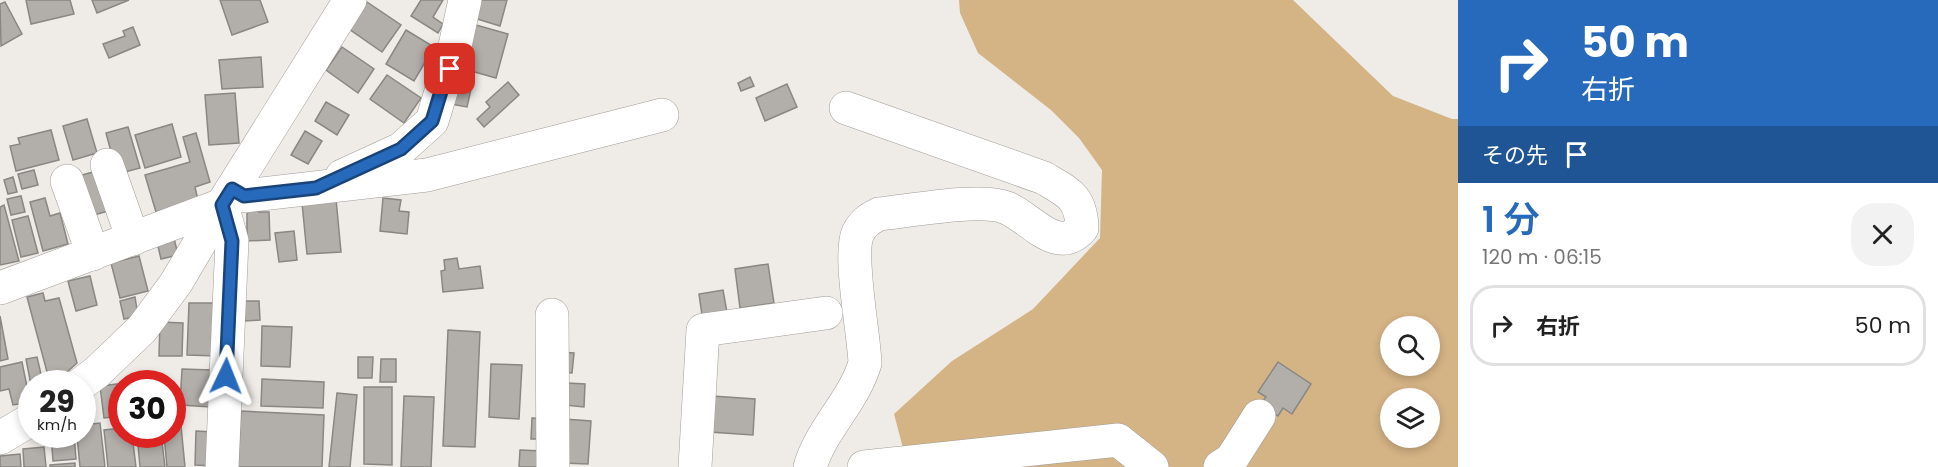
<!DOCTYPE html>
<html lang="ja">
<meta charset="utf-8">
<style>
body{margin:0;font-family:Poppins,"Noto Sans JP",sans-serif;background:#f2f2f2;color:#222;height:100vh;display:flex;flex-direction:column;font-size:22px;white-space:nowrap}
*{box-sizing:border-box;margin:0}
p{font-size:20px;color:#767676}
.icon{flex:none;width:33px;height:33px;fill:none;stroke:currentColor;stroke-width:2;stroke-linecap:round;stroke-linejoin:round}
.map{position:relative;flex:1;overflow:hidden}
.side{display:flex;flex-direction:column;background:#fff;width:480px}
.side>*{flex:none}
.banner{background:#2769bb;color:#fff;overflow:hidden}
.fabs{position:absolute;left:1380px;top:316px;display:grid;gap:12px}
.fabs a{display:grid;place-items:center;width:60px;height:60px;border-radius:50%;background:#fff;box-shadow:0 3px 9px #0003;font-size:30px}
.speed{position:absolute;left:18px;top:370px;display:flex;gap:12px;font-size:30px;font-weight:700;text-align:center}
.speed>*{display:grid;place-content:center;width:78px;height:78px;border-radius:50%;background:#fff;box-shadow:0 3px 9px #0003;line-height:1}
.speed small{font-size:15px;font-weight:400}
.speed .limit{border:9px solid #d22;background:#fff;color:#111}
.pin{position:absolute;display:grid;place-items:center;width:51px;height:51px;color:#fff;margin:-26px;border-radius:12px;box-shadow:0 3px 9px #0006}
.me{position:absolute;width:66px;margin:-33px;rotate:2deg;stroke-linejoin:round;filter:drop-shadow(0 0 4px #0008)}
.turn{display:flex;align-items:center;gap:21px;height:126px;padding:0 24px;font-size:27px}
.turn .icon{width:78px;height:78px;stroke-width:2.5}
.turn b{display:block;font-size:42px;line-height:51px}
.then{display:flex;align-items:center;height:57px;padding:0 24px;background:#0003;gap:12px;font-size:22px}
.round{display:grid;place-items:center;flex:none;width:63px;height:63px;border-radius:24px;background:#f2f2f2}
.head{display:flex;align-items:center;justify-content:space-between;height:102px;padding:0 24px}
h1{font-size:36px;font-weight:600;line-height:45px;color:#2769bb}
ul{padding:0;list-style:none}
li{display:flex;align-items:center;gap:18px;height:81px;margin:0 12px 9px;padding:0 12px;border:3px solid #e0e0e0;border-radius:24px}
li div{flex:1}
li b{display:block;font-size:22px}
li em{font-style:normal}
main{display:flex;flex:1;min-height:0}
.map>svg:first-child{display:block}
</style>
<main>
<div class="map">
<svg width="1458" height="467" viewBox="0 0 1458 467">
<rect width="100%" height="100%" fill="#efece8"/>
<path fill="#d4b385" fill-rule="evenodd" d="M959 0H1293L1393 96 1452 119H1458V467H908L894 414 952 361 1033 309 1100 238 1102 170 1079 138 1051 110 978 53 960 13ZM1390 327H1430V366H1390ZM1390 399H1430V438H1390Z"/>
<g fill="#b2afab" stroke="#898783" stroke-width="1.5">
<path d="M26 0H70L74 14 31 24Z"/>
<path d="M92 0H129L97 13Z"/>
<path d="M220 0H260L268 22 232 35Z"/>
<path d="M421 0H443L433 17 443 24 438 33 411 16Z"/>
<path d="M480 0H507L500 26 474 18Z"/>
<path d="M5 2 22 34 1 46 0 4Z"/>
<path d="M367 2 401 25 382 52 349 29Z"/>
<path d="M476 25 508 34 496 78 464 69Z"/>
<path d="M133 27 140 45 109 58 103 44 125 36 123 31Z"/>
<path d="M406 30 434 47 414 81 386 64Z"/>
<path d="M342 47 374 69 358 93 326 70Z"/>
<path d="M261 57 263 87 222 89 219 60Z"/>
<path d="M387 75 421 98 404 123 370 99Z"/>
<path d="M750 77 754 86 741 91 738 83Z"/>
<path d="M508 82 519 95 484 127 477 119 490 107 486 102Z"/>
<path d="M787 84 797 107 765 121 756 98Z"/>
<path d="M453 86 471 89 467 107 450 104Z"/>
<path d="M235 93 239 143 209 145 205 95Z"/>
<path d="M326 102 349 115 337 135 315 121Z"/>
<path d="M87 119 97 153 73 160 63 126Z"/>
<path d="M172 124 181 157 145 168 135 135Z"/>
<path d="M128 127 140 168 117 174 106 133Z"/>
<path d="M51 130 59 160 16 171 10 146 20 144 18 138Z"/>
<path d="M305 131 322 141 308 164 291 155Z"/>
<path d="M196 133 210 182 195 187 198 200 156 212 145 175 190 162 183 137Z"/>
<path d="M34 170 38 185 22 189 18 174Z"/>
<path d="M97 171 108 211 94 215 78 176Z"/>
<path d="M13 177 17 192 8 194 4 180Z"/>
<path d="M21 196 25 212 11 215 7 199Z"/>
<path d="M45 198 50 216 60 213 68 244 43 251 30 202Z"/>
<path d="M383 198 401 200 399 211 409 212 407 234 380 231Z"/>
<path d="M336 199 341 252 307 254 302 203Z"/>
<path d="M247 202H259V212H269L270 240 247 241Z"/>
<path d="M4 205 19 261 0 265V207Z"/>
<path d="M28 216 38 253 21 257 12 220Z"/>
<path d="M294 231 297 260 279 262 275 233Z"/>
<path d="M174 238 178 255 161 259 157 242Z"/>
<path d="M139 256 148 291 120 298 111 263Z"/>
<path d="M457 258 459 269 480 266 483 288 443 292 441 271 445 270 444 260Z"/>
<path d="M768 264 774 303 740 308 735 269Z"/>
<path d="M90 276 97 305 76 311 68 281Z"/>
<path d="M723 290 728 318 703 322 699 294Z"/>
<path d="M43 293 45 301 59 298 77 363 67 372V374L54 378 52 371 47 372 27 297Z"/>
<path d="M135 297 138 316 124 319 120 301Z"/>
<path d="M243 301H259L260 320 245 321Z"/>
<path d="M189 303H218L217 356 187 355Z"/>
<path d="M0 316 8 359 0 361Z"/>
<path d="M160 322 183 323 182 356H159Z"/>
<path d="M262 326 292 327 290 367 261 366Z"/>
<path d="M448 330 480 332 475 447 443 446Z"/>
<path d="M560 352 574 353 572 373 559 372Z"/>
<path d="M37 357 43 383 31 385 26 359Z"/>
<path d="M358 357H373L372 378H358Z"/>
<path d="M381 359H396V382H380Z"/>
<path d="M22 362 30 402 13 405 9 389 0 391V367Z"/>
<path d="M1278 362 1311 384 1292 414 1283 408 1278 416 1261 404 1266 397 1258 392Z"/>
<path d="M491 364 522 365 519 419 489 417Z"/>
<path d="M182 369 212 370 211 407 180 405Z"/>
<path d="M262 379 324 382 323 408 261 406Z"/>
<path d="M126 383 122 384V424H113L112 417 104 418 100 386Z"/>
<path d="M567 383 585 384 584 407 565 405Z"/>
<path d="M364 387H392V465L364 464Z"/>
<path d="M337 393 357 395 350 467H329Z"/>
<path d="M404 396 434 397 431 467H401Z"/>
<path d="M712 396 755 399 753 435 709 432Z"/>
<path d="M241 411 324 415 322 467H238Z"/>
<path d="M532 418 544 419V439H531Z"/>
<path d="M564 419 591 421 588 464 561 463Z"/>
<path d="M100 423 105 467H80L77 435H82V425Z"/>
<path d="M181 426 185 467H167L164 435H172V427Z"/>
<path d="M122 428V435H132L136 467H108L104 430Z"/>
<path d="M196 431 214 432 213 466 195 465Z"/>
<path d="M51 435H74L76 459 53 461Z"/>
<path d="M138 435H162V439L139 441Z"/>
<path d="M162 442 165 467H140L138 445Z"/>
<path d="M44 447 46 467H24L23 449Z"/>
<path d="M520 450 543 451 542 467H519Z"/>
<path d="M20 454 21 467H0V456Z"/>
<path d="M75 463V467H50V465Z"/>
</g>
<g fill="none" stroke-linecap="round" stroke-linejoin="round">
<defs>
<g id="minor">
<path d="M107 165 133 239"/>
<path d="M342 176 401 149 432 121 443 85 450 69 465 0"/>
<path d="M67 181 93 254"/>
<path d="M232 189 244 196 427 175 662 115"/>
<path d="M0 288 222 205 232 241 222 467"/>
<path d="M552 315 553 467"/>
<path d="M81 384 97 372 142 329 176 283 222 205 350 0"/>
<path d="M0 438 32 419"/>
<path d="M695 467 703 330 826 313"/>
<path d="M810 467C821 429 854 401 865 363 864 334 848 254 858 233 863 223 869 219 879 214 909 211 981 197 1007 208 1031 218 1057 256 1082 228 1081 197 1069 193 1044 178L846 108"/>
<path d="M864 467 1118 440 1152 467"/>
<path d="M1220 467 1231 460 1259 416"/>
</g>
</defs>
<use href="#minor" stroke="#a09d99" stroke-width="34"/>
<use href="#minor" stroke="#fff" stroke-width="33"/>
</g>
<g fill="none" stroke-linecap="round" stroke-linejoin="round">
<defs>
<path id="route" d="M226 376 232 241 222 205 232 189 244 196 316 188 401 149 432 121 443 85 450 69"/>
</defs>
<use href="#route" stroke="#19447a" stroke-width="15"/>
<use href="#route" stroke="#2769bb" stroke-width="10"/>
</g>
</svg>
<div class="fabs">
<a><svg class="icon" aria-label="search" viewBox="0 0 24 24"><circle cx="10" cy="10" r="6"/><path d="M15 15l6 6"/></svg></a>
<a><svg class="icon" aria-label="layers" viewBox="0 0 24 24"><path d="M12 4l9 5-9 5-9-5zM3 14l9 5 9-5"/></svg></a>
</div>
<div class="speed"><div>29<small>km/h</small></div><div class="limit">30</div></div>
<div class="pin" style="left:450px;top:69px;background:#d93025"><svg class="icon" aria-label="arrive" viewBox="0 0 24 24"><path d="M6 21V4h12l-3 4 3 4H6"/></svg></div>
<svg class="me" style="left:226px;top:376px" viewBox="-20 -20 40 40"><path d="M0-17L14 15 0 8-14 15z" fill="#2769bb" stroke="#fff" stroke-width="4"/></svg>
</div>
<section class="side">
<div class="banner">
<div class="turn"><svg class="icon" aria-label="right" viewBox="0 0 24 24"><path d="M7 20v-9h11M14 6l5 5-5 5"/></svg><div><b>50 m</b>右折</div></div>
<div class="then">その先<svg class="icon" aria-label="arrive" viewBox="0 0 24 24"><path d="M6 21V4h12l-3 4 3 4H6"/></svg></div>
</div>
<div class="head"><div><h1>1 分</h1><p>120 m · 06:15</p></div><a class="round"><svg class="icon" aria-label="close" viewBox="0 0 24 24"><path d="M6 6l12 12M18 6L6 18"/></svg></a></div>
<ul>
<li><svg class="icon" aria-label="right" viewBox="0 0 24 24"><path d="M7 20v-9h11M14 6l5 5-5 5"/></svg><div><b>右折</b></div><em>50 m</em></li>
</ul>
</section>
</main>
